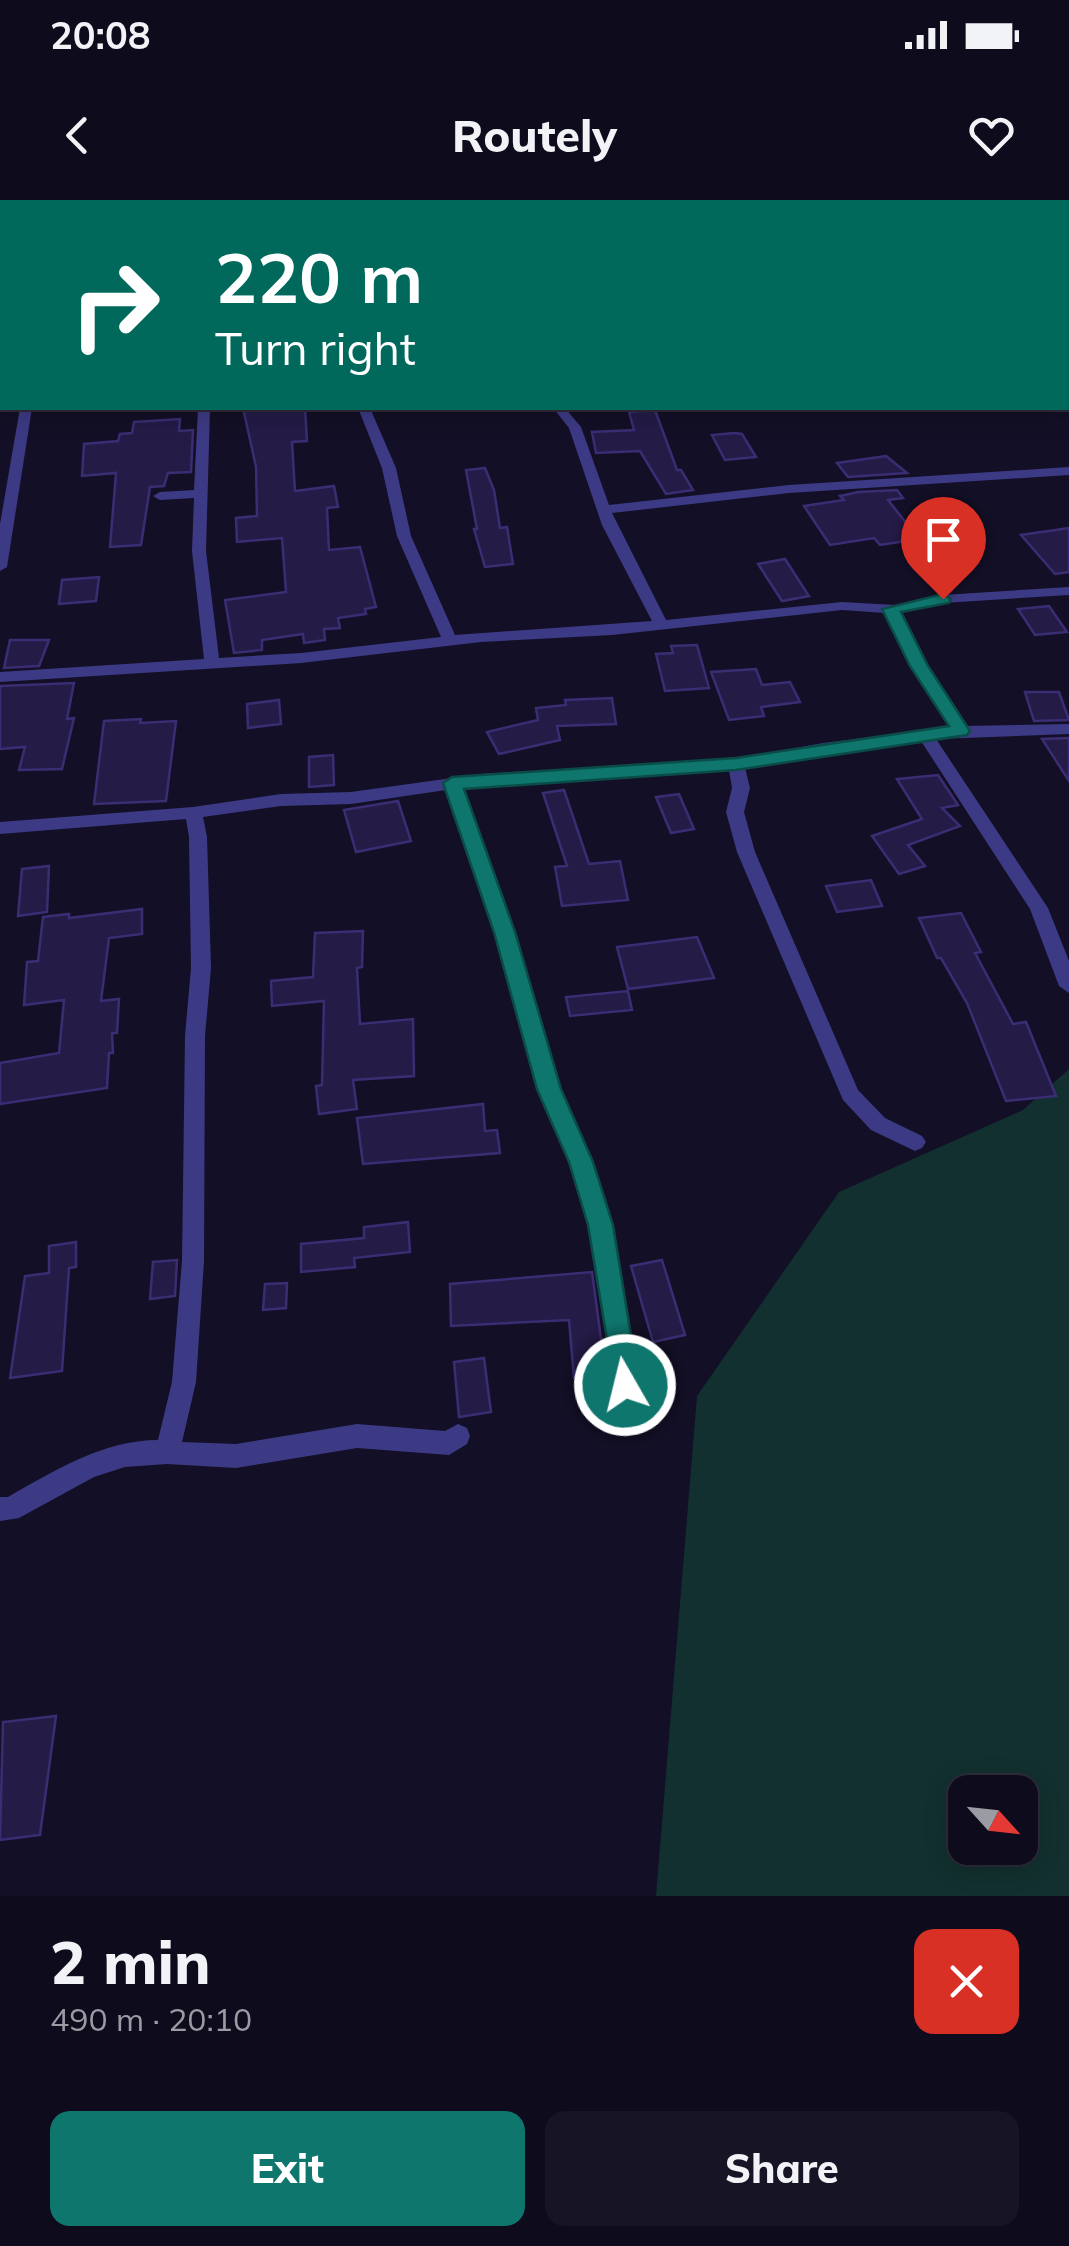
<!DOCTYPE html>
<meta charset="utf-8">
<style>
body{margin:0;font-family:Mulish,sans-serif;background:#171425;color:#f1f3f6;height:100vh;display:flex;flex-direction:column;font-size:38px;white-space:nowrap}
*{box-sizing:border-box;margin:0}
p{font-size:32px;color:#9b9ba3}
.icon{flex:none;width:55px;height:55px;fill:none;stroke:currentColor;stroke-width:2;stroke-linecap:round;stroke-linejoin:round}
.map{position:relative;height:1696px;overflow:hidden}
.panel{display:flex;flex-direction:column;background:#0e0b1c;flex:1}
.panel>*{flex:none}
.guide{position:absolute;left:0px;top:0px;width:1070px;height:210px;box-shadow:0 5px 25px #0003,0 0 0 2px #2e2b3b;background:#00695c;color:#fff;overflow:hidden}
.needle{width:65px;rotate:117deg}
.buttons{position:absolute;left:948px;top:1575px;display:grid;gap:20px}
.buttons a{display:grid;place-items:center;width:90px;height:90px;border-radius:20px;background:#0e0b1c;box-shadow:0 5px 25px #0003,0 0 0 2px #2e2b3b;font-size:50px}
.pin{position:absolute;display:grid;place-items:center;width:85px;height:85px;color:#fff;margin:-102px -42px;border-radius:50% 50% 50% 0;rotate:-45deg;box-shadow:0 0 10px #0007}
.pin .icon{rotate:45deg}
.me{position:absolute;width:110px;margin:-55px;rotate:352deg;stroke-linejoin:round;filter:drop-shadow(0 0 8px #0008)}
.turn{display:flex;align-items:center;gap:35px;height:210px;padding:0 50px;font-size:45px}
.turn .icon{width:130px;height:130px;stroke-width:2.5}
.turn b{display:block;font-size:70px;line-height:85px}
.round{display:grid;place-items:center;flex:none;width:105px;height:105px;border-radius:20px;background:#171425}
.head{display:flex;align-items:center;justify-content:space-between;height:170px;padding:0 50px}
h1{font-size:60px;font-weight:800;line-height:75px}
.button{display:flex;gap:20px;margin-top:auto;padding:20px 50px}
.button a{flex:1;height:115px;border-radius:20px;background:#0f766e;color:#fff;font-size:40px;font-weight:800;line-height:115px;text-align:center}
.button a+a{background:#171425;color:#f1f3f6}
.status{display:flex;justify-content:space-between;align-items:center;height:70px;padding:0 50px;background:#0e0b1c;direction:ltr}
.status svg{height:28px;fill:currentColor}
header{display:flex;justify-content:space-between;align-items:center;height:130px;padding:0 50px;background:#0e0b1c;font-size:45px;font-weight:800}
.map>svg:first-child{display:block}
</style>
<div class="status"><b>20:08</b><svg viewBox="0 0 49 12"><path d="M0 12V9h3v3zM5 12V6h3v6zM10 12V3h3v9zM15 12V0h3v12zM26 1h20v11H26zM47 4h2v5h-2z"/></svg></div>
<header><svg class="icon" aria-label="back" viewBox="0 0 24 24"><path d="M15 5l-7 7 7 7"/></svg>Routely<svg class="icon" aria-label="heart" viewBox="0 0 24 24"><path d="M12 20l-8-8c-3-5 5-10 8-4 3-6 11-1 8 4z"/></svg></header>
<div class="map">
<svg width="1069" height="1696" viewBox="0 0 1069 1696">
<rect width="100%" height="100%" fill="#130f26"/>
<g fill="#12302f" fill-rule="evenodd">
<path d="M0 0H616L2 2 0 162Z"/>
<path d="M1069 869V1696H656L697 1196 839 992 1023 910ZM965 1592H1020V1648H965Z"/>
</g>
<g fill="#241b47" stroke="#3b2d73" stroke-width="2.5">
<path d="M243 208H305L307 241 292 242 295 291 334 286 338 307 327 308 329 350 360 347 376 407 365 409 366 414 338 418 340 428 324 429 325 440 304 443 303 434 262 440V450L234 453 225 400 286 392 282 338 237 342 236 318 257 316 256 267Z"/>
<path d="M655 210 677 270H681L693 290 666 294 640 251 596 253 592 232 634 230 629 212Z"/>
<path d="M180 219 179 231 193 230 191 272 168 273 164 286 150 287 141 345 110 347 116 273 82 276 84 244 118 241 120 234 132 233 134 222Z"/>
<path d="M734 233 742 234 756 257 725 260 712 235Z"/>
<path d="M886 256 907 273 848 277 837 263Z"/>
<path d="M485 268 494 290 500 328 507 327 513 364 485 367 474 329H477L466 270Z"/>
<path d="M897 290 903 298 888 300 919 339 880 345 874 338 830 345 804 306 844 300 840 296 858 292Z"/>
<path d="M1069 328V372L1055 374 1021 335Z"/>
<path d="M785 359 809 396 782 401 758 364Z"/>
<path d="M99 377 96 401 59 404 62 380Z"/>
<path d="M1049 406 1067 432 1035 435 1018 409Z"/>
<path d="M10 440H49L39 466 4 468Z"/>
<path d="M697 445 709 488 665 491 656 454 673 453 671 446Z"/>
<path d="M756 469 762 485 790 482 800 502 761 507 764 516 729 520 711 472Z"/>
<path d="M74 483 67 519 74 518 62 569 19 570 25 547 0 549V486Z"/>
<path d="M1025 492H1059L1069 520 1034 521Z"/>
<path d="M612 498 616 524 557 526 560 540 499 554 487 532 538 520 536 508 566 505 565 500Z"/>
<path d="M279 500 281 524 248 528 247 504Z"/>
<path d="M141 519 140 523 176 521 166 601 94 604 104 521Z"/>
<path d="M1069 538V581L1042 539Z"/>
<path d="M333 555 334 585 309 587V557Z"/>
<path d="M938 575 958 605 942 608 960 626 908 645 925 666 899 674 872 636 922 619 897 579Z"/>
<path d="M564 590 589 664 620 661 628 700 562 706 555 667 567 666 543 593Z"/>
<path d="M679 594 694 629 671 633 656 597Z"/>
<path d="M398 601 411 641 356 652 344 610Z"/>
<path d="M49 666 47 712 18 716 22 669Z"/>
<path d="M871 680 882 706 837 712 826 686Z"/>
<path d="M142 709V734L109 738 101 801 119 799 117 833H112L113 853H109L107 888 0 904V863L59 853 64 800 24 805 27 762 38 761 43 717 69 714V718Z"/>
<path d="M961 713 981 752 975 753 1013 824 1026 822 1056 896 1006 901 967 803 941 758H937L919 718Z"/>
<path d="M363 731 362 767 357 768 360 824 413 819 414 876 353 880 357 909 319 914 316 886 322 885 324 801 272 806 271 781 313 777 315 733Z"/>
<path d="M697 737 714 778 628 789 617 747Z"/>
<path d="M628 791 632 810 570 816 566 797Z"/>
<path d="M483 904 485 931 497 930 500 953 363 964 357 918Z"/>
<path d="M408 1022 410 1052 354 1058 355 1067 301 1072V1044L364 1038V1027Z"/>
<path d="M76 1042V1067L69 1068 62 1171 10 1178 25 1076 49 1073V1046Z"/>
<path d="M177 1060 175 1096 150 1099 153 1062Z"/>
<path d="M662 1060 685 1135 653 1142 631 1066Z"/>
<path d="M592 1072 606 1176 574 1178 569 1120 451 1126 450 1084Z"/>
<path d="M287 1083 286 1108 263 1110 265 1084Z"/>
<path d="M484 1158 491 1212 459 1217 454 1162Z"/>
<path d="M56 1516 40 1635 0 1640 3 1522Z"/>
</g>
<g fill="none" stroke-linecap="round" stroke-linejoin="round">
<g fill="#3d3a85" fill-rule="evenodd">
<path d="M757 0H768L769 2H759Z"/>
<rect x="1068" y="90" width="1" height="6"/>
<rect x="1068" y="170" width="1" height="8"/>
<path d="M20 208H32L7 367 0 371V324Z"/>
<path d="M198 208H210L206 351 219 458 301 453 441 437 397 336 382 268 358 208H370L396 268 411 336 455 435 652 421 602 325 569 228 553 208H565L581 227 609 305 789 285 1069 267V275L789 293 612 313 666 420 842 402 895 405 943 395 1069 387V395L943 403 900 412 927 466 966 526 1069 524V534L936 539 1048 708 1069 761V793L1059 786 1030 709 921 541 823 553 745 568 750 588 744 612 755 652 858 890 885 918 922 936 926 942 922 948 915 951 871 930 843 900 737 652 726 612 732 588 729 570 462 588 514 732 559 889 592 962 611 1025 637 1185 633 1193 625 1196 617 1193 613 1185 589 1025 570 962 539 889 496 732 446 590 351 604 281 606 203 617 207 637 211 768 205 836 204 1061 196 1182 182 1242 236 1244 357 1224 445 1231 458 1224 467 1228 470 1236 467 1244 449 1255 357 1248 236 1268 167 1264 125 1267 94 1277 19 1318 0 1321V1297H8C54 1271 103 1240 158 1240L172 1182 182 1061 185 836 191 768 189 637 186 619 0 634V622L193 607 281 594 351 592 481 574 736 559 823 543 950 527 911 466 885 413 842 410 612 435 481 442 301 463 0 482V472L204 459 192 351 194 298 160 300 153 296 160 292 194 290Z"/>
</g>
</g>
<path fill="#0f766e" stroke="#0a4d48" stroke-width="2.5" d="M943 394 951 399 949 403 901 412 928 466 970 531 967 535 736 570 464 589 515 732 561 889 593 962 613 1025 639 1185 635 1194 625 1197 616 1194 588 1025 569 962 537 889 494 732 443 583 452 577 736 558 949 526 910 466 882 409Z"/>
</svg>
<div class="buttons">
<a><svg class="needle" viewBox="-14 -14 28 28"><path d="M0-13l5 13h-10z" fill="#e53935"/><path d="M0 13l5-13h-10z" fill="#9b9ba3"/></svg></a>
</div>
<div class="pin" style="left:943px;top:399px;background:#d93025"><svg class="icon" aria-label="arrive" viewBox="0 0 24 24"><path d="M6 21V4h12l-3 4 3 4H6"/></svg></div>
<svg class="me" style="left:625px;top:1185px" viewBox="-20 -20 40 40"><circle r="17" fill="#0f766e" stroke="#fff" stroke-width="3"/><path d="M0-11L8 9 0 5-8 9z" fill="#fff"/></svg>
<div class="guide">
<div class="turn"><svg class="icon" aria-label="right" viewBox="0 0 24 24"><path d="M7 20v-9h11M14 6l5 5-5 5"/></svg><div><b>220 m</b>Turn right</div></div>
</div>
</div>
<section class="panel">
<div class="head"><div><h1>2 min</h1><p>490 m · 20:10</p></div><a class="round" style="background:#d93025;color:#fff"><svg class="icon" aria-label="close" viewBox="0 0 24 24"><path d="M6 6l12 12M18 6L6 18"/></svg></a></div>
<div class="button"><a>Exit</a><a>Share</a></div>
</section>
